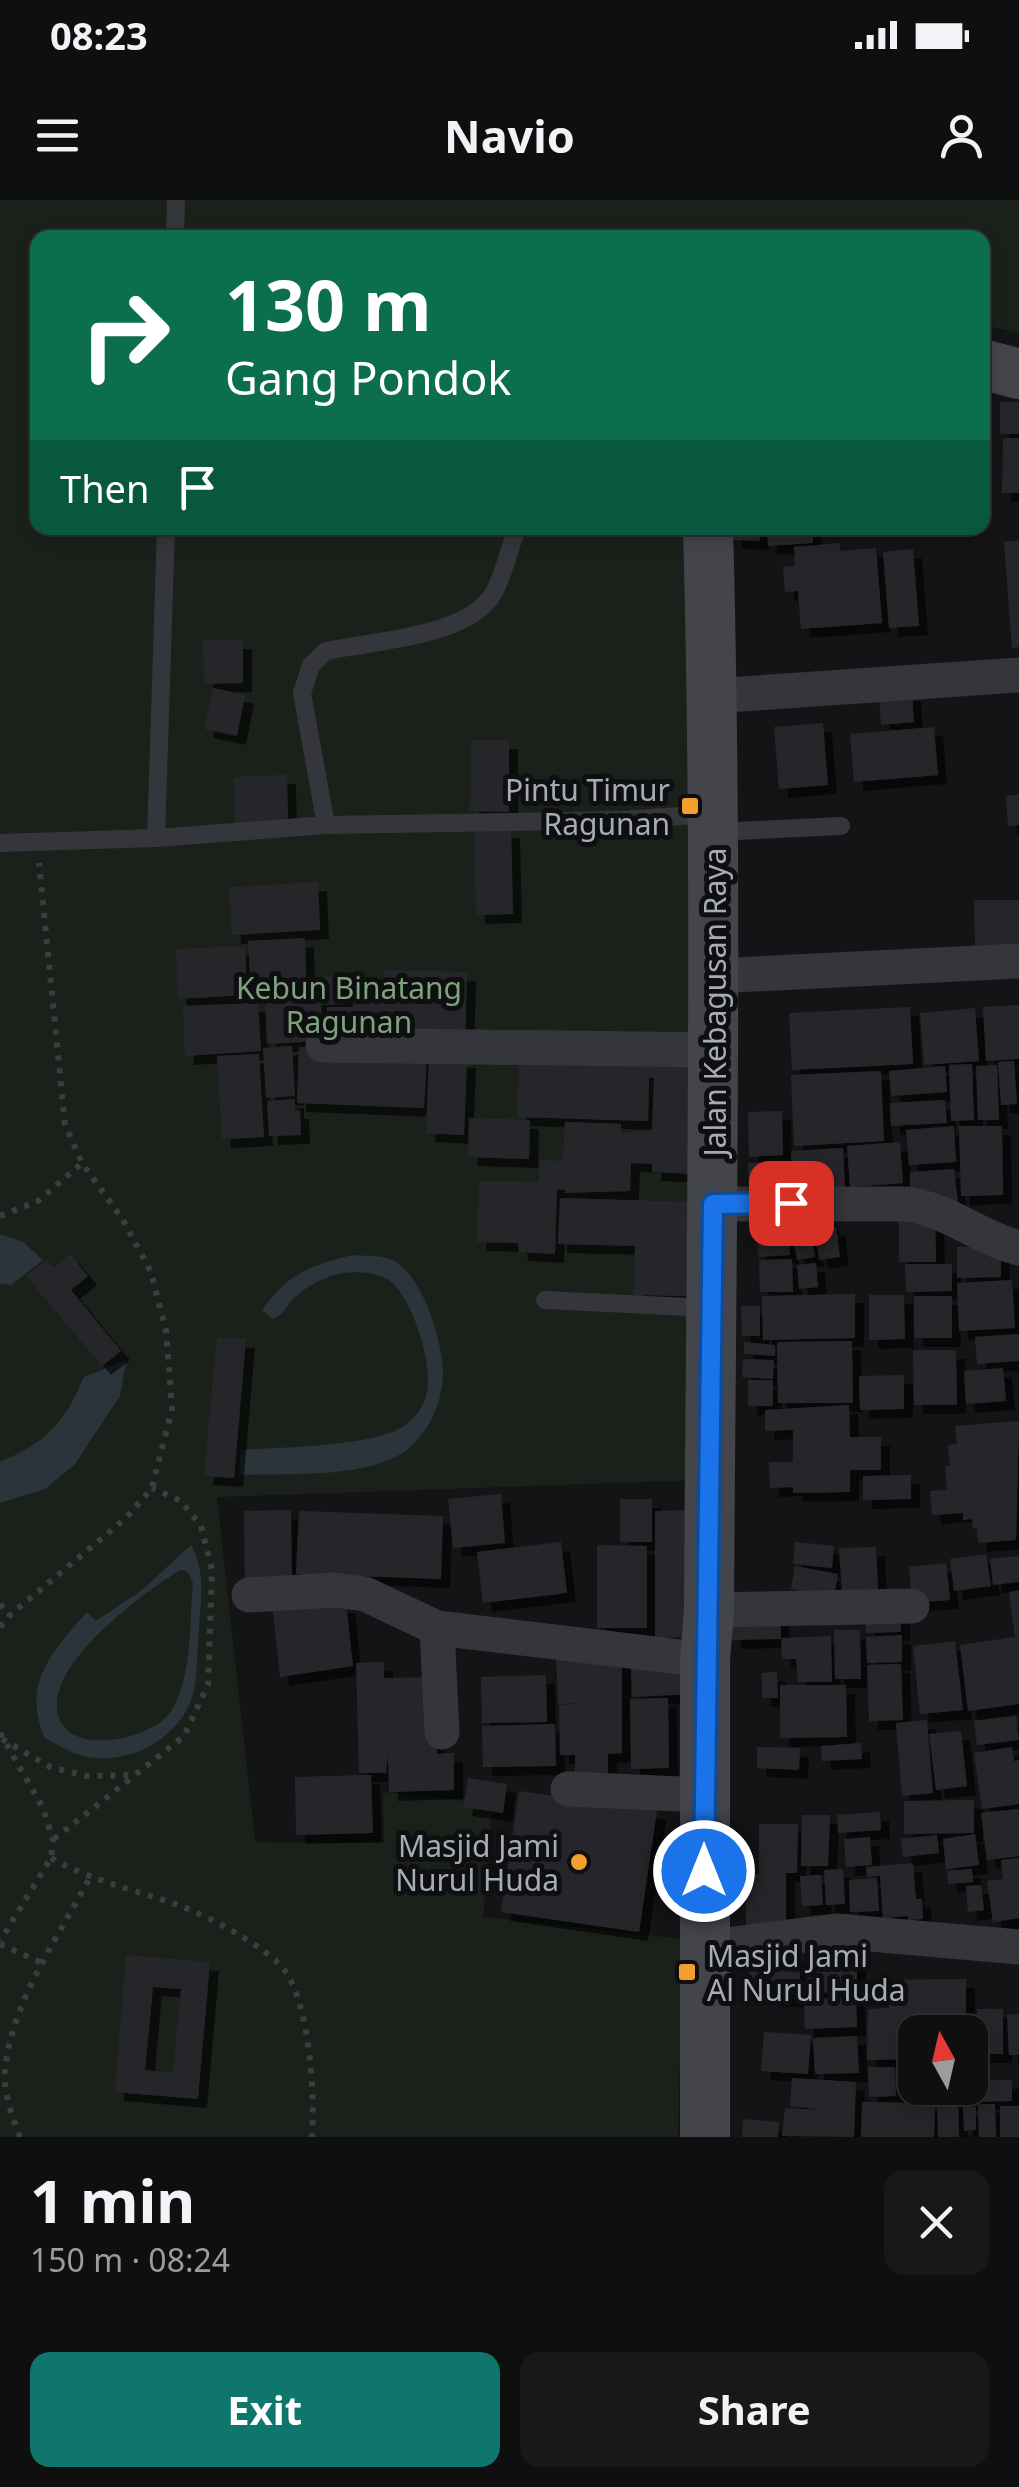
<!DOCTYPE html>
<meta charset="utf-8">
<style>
body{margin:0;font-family:"Noto Sans",sans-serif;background:#181819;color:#f1f3f6;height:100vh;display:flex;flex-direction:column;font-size:38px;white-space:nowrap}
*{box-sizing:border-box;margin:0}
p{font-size:32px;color:#9b9c9f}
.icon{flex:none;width:55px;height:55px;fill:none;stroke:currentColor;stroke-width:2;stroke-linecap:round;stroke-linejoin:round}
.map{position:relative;height:1937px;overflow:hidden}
.panel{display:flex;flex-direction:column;background:#0f0f10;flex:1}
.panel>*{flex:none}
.guide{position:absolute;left:30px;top:30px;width:960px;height:305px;border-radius:20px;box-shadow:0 5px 15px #0003,0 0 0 2px #2f2f30;background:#0b6e4f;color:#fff;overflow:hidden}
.needle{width:65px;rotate:352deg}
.buttons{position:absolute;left:898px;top:1815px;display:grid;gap:20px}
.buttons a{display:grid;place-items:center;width:90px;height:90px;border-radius:20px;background:#0f0f10;box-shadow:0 5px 15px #0003,0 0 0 2px #2f2f30;font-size:50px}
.pin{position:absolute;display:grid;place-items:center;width:85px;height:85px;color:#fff;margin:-42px;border-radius:20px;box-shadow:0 5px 15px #0006}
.me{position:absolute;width:110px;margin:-55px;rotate:0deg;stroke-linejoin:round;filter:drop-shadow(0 0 8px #0008)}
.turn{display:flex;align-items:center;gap:35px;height:210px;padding:0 30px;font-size:45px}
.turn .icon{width:130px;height:130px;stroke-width:2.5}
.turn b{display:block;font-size:70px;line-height:85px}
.then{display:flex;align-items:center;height:95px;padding:0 30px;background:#0003;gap:20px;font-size:38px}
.round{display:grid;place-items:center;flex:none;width:105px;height:105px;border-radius:20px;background:#181819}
.overview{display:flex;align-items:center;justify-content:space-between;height:170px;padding:0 30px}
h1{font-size:60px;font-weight:700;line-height:75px}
.action{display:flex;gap:20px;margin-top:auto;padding:20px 30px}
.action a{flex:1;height:115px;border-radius:20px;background:#0f766e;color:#fff;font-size:40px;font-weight:700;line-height:115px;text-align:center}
.action a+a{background:#181819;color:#f1f3f6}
.status{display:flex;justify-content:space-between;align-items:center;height:70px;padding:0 50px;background:#0f0f10;direction:ltr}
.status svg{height:28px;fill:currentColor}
header{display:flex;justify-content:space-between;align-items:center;height:130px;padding:0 30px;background:#0f0f10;font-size:45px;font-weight:700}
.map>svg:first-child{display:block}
</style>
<div class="status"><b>08:23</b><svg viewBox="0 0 49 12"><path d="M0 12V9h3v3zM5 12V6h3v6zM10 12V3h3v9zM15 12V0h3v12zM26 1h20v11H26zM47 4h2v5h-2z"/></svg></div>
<header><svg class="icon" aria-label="menu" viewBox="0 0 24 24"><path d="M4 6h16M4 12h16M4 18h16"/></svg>Navio<svg class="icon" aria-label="person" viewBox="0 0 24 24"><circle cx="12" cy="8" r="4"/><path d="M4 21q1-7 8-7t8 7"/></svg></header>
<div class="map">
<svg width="1019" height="1937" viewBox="0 0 1019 1937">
<defs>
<filter id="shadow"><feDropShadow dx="9" dy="9" stdDeviation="0" flood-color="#0009"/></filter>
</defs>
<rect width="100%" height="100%" fill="#141416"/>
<path fill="#1a211a" d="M0 0H1019V133L983 125 982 38H38V328H698L700 1280 217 1297 255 1642 384 1643 383 1592 493 1604 483 1717 683 1739 678 1937H0Z"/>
<g fill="#2a343a" fill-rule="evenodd">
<path d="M0 1034 23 1042 43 1060 11 1085 0 1084Z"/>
<path d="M352 1055C364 1056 379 1055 390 1059 422 1071 443 1142 443 1173 443 1202 428 1235 404 1252 364 1279 286 1273 239 1275L241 1250C280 1247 378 1247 407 1224 417 1216 425 1204 427 1192 433 1164 412 1094 387 1079 373 1071 350 1071 334 1075 320 1079 304 1088 294 1098 286 1105 284 1115 273 1119L262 1110C288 1073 310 1066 352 1055Z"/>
<path d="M126 1160 120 1196 75 1264 45 1289 0 1303V1262C45 1243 65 1223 84 1177Z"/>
<path d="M191 1345C206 1372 201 1398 199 1428 197 1448 198 1470 194 1490 184 1536 132 1565 87 1557 72 1554 58 1545 45 1538 21 1483 53 1451 87 1412L96 1421 142 1390ZM180 1370 187 1371 193 1383C189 1423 193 1476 171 1511 155 1537 81 1555 62 1524 32 1472 144 1393 180 1370Z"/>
</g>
<g fill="#27272a" fill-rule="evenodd" filter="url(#shadow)">
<rect x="1000" y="202" width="19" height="32"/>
<path d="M1003 238H1019V293H1002Z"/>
<path d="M733 328H760V341L733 340Z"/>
<path d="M812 328 813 343 768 346 767 330Z"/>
<path d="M1019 340V447L1012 448 1004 342Z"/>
<path d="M840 343V351L876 348 882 423 801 429 798 391 785 392 783 367 795 366 794 347Z"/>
<path d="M913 349 919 426 889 428 883 352Z"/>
<path d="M203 440H243V483L204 484Z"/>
<path d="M213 488 245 495 237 536 204 529Z"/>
<path d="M912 492 914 522 881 525 879 495Z"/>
<path d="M823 523 828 585 779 589 774 527Z"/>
<path d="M934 527 938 575 854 582 850 534Z"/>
<path d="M471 540H509V612L470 611Z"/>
<path d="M287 575 288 623 235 625 234 577Z"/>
<path d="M1019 594V625L1008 626 1006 596Z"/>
<path d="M511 629 513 714 476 715 474 630Z"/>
<path d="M318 682 320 730 232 735 229 687Z"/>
<path d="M974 700H1019V745H975Z"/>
<path d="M305 738 306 778 343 776 344 804 321 805 323 841 267 844 265 796 308 794 307 791 251 793 248 741Z"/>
<path d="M245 746 247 795 178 799 176 749Z"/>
<path d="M384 770 467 772 465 846 326 842 327 807H353L354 790 383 791Z"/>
<path d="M258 803 261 851 185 856 183 806Z"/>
<path d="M1019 805V859L986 861 983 807Z"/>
<path d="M910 807 913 864 792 870 789 813Z"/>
<path d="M975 808 979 861 924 865 920 813Z"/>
<path d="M292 846 295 896 266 898 263 848Z"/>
<path d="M299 847 427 852 424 908 297 903Z"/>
<path d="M259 854 264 937 222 939 217 856Z"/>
<path d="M429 857 467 859 464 935 426 933Z"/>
<path d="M698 857 694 974 652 972V964L631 963 630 991 565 993V990L557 989 555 1054 519 1052 518 1043 477 1042 479 981 539 982 540 960 563 961 565 922 621 924V933L652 930 654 878H649L648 921 517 917 519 862Z"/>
<path d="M1014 861 1017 904 1001 905 998 862Z"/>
<path d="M972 864 974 920 951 921 949 865Z"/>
<path d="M997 865 999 920H978L976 866Z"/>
<path d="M945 866 947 892 891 896 889 871Z"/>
<path d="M881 871 884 941 794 946 791 875Z"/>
<path d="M295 899V910H300L301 935 269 936 267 901Z"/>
<path d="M945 900 947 923 891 926 890 903Z"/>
<path d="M782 911 783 955 749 957 748 912Z"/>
<path d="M469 918 530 920 529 959 468 957Z"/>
<path d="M954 926 956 962 909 965 906 930Z"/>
<path d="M959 926H1002L1003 995 961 996Z"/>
<path d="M900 942 903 983 850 987 847 946Z"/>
<path d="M843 948 845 989 792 992 791 951Z"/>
<path d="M785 961 786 998 749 999 748 963Z"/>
<path d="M954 969 958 1003 910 992V972Z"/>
<path d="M560 998 691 1002 688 1096 634 1095 635 1046 558 1044Z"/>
<path d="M790 1005 824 1007 831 1026 794 1031Z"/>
<path d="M935 1012 936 1062H899V1013Z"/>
<path d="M788 1025 790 1055 758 1057 756 1027Z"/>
<path d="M836 1027 840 1057 819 1060 815 1030Z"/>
<path d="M810 1031 815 1057 797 1060 792 1034Z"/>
<path d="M1001 1046V1077L957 1078V1047Z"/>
<path d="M70 1054 88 1076 71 1090 121 1151 102 1166 26 1076 46 1060 53 1068Z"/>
<path d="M792 1059 793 1092H760L759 1060Z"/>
<path d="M816 1063 818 1087 799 1089 797 1065Z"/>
<path d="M905 1064H952V1091L906 1092Z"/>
<path d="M1012 1080 1015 1128 959 1131 957 1083Z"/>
<path d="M855 1094V1138L763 1140 762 1096Z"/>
<path d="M869 1095H904L905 1139 869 1140Z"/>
<rect x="914" y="1096" width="38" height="42"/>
<path d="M741 1106H760V1136H742Z"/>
<path d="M1019 1134V1161L977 1164 975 1137Z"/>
<path d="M217 1137 246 1139 234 1278 204 1276Z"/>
<path d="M852 1141 853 1203H778L777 1142Z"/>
<path d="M744 1142 775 1145V1156L744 1154Z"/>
<path d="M913 1150H956L957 1205H914Z"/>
<path d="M743 1159 774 1160 773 1179 742 1177Z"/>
<path d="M1003 1168 1006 1201 966 1204 964 1171Z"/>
<path d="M904 1175V1209L860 1210 859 1176Z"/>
<rect x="748" y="1180" width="25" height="26"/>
<path d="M849 1205 850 1237H881V1270H850V1292L793 1293V1287L770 1288 769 1262H793V1230L765 1231V1210Z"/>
<path d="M1019 1221 1016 1340 978 1343 977 1328 973 1329 972 1319 963 1320V1313L932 1315 930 1291 947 1290 945 1266H950L948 1245 957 1244 955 1226Z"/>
<path d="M911 1275V1299L863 1300V1276Z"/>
<path d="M501 1294 505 1343 453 1348 448 1299Z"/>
<rect x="620" y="1299" width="32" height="43"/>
<path d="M291 1310 292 1382 245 1383 244 1311Z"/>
<path d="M700 1310V1437L655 1438V1311Z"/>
<path d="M299 1311 443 1316 441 1379 296 1374Z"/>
<path d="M561 1342 567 1393 483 1403 477 1352Z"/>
<path d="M795 1342 834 1346 832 1368 793 1364Z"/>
<path d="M597 1345 647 1346V1428H597Z"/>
<path d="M876 1347 878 1390 842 1392 839 1348Z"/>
<path d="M986 1354 991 1386 954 1391 950 1359Z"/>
<path d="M1019 1356V1382L993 1385 990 1359Z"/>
<path d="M946 1363 950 1400 912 1403 909 1367Z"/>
<path d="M795 1366 838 1374 834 1397 791 1389Z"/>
<path d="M1019 1390V1504L968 1511 960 1445 1015 1437 1009 1392Z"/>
<path d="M346 1404 353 1466 280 1477 273 1410Z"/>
<path d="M865 1411H901V1432L866 1433Z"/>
<path d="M780 1413 781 1439 732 1440 731 1414Z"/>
<path d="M834 1430H860L861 1479H835Z"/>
<path d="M902 1435V1462L867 1463 866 1437Z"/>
<path d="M831 1436 832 1482H798L796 1459H782L781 1438Z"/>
<path d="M955 1441 963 1510 920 1514 913 1446Z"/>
<path d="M622 1454V1553L608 1554V1575H575V1555H560L559 1505 578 1503 558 1504 556 1456Z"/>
<path d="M384 1462V1478L435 1477 437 1554 454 1553V1590L389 1592 388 1554 386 1573H359L356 1463Z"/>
<path d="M901 1464 903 1520 869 1521 867 1465Z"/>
<path d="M693 1466 694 1494 632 1497 631 1467Z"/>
<path d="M777 1472 778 1498H762V1473Z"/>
<path d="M546 1475 547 1522 482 1523 481 1477Z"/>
<path d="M780 1485H846L847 1537 780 1538Z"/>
<path d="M668 1498 669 1568 631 1569 630 1499Z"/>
<path d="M1016 1516 1019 1540 977 1545 974 1521Z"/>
<path d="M927 1520 933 1593 902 1596 896 1523Z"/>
<path d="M555 1524 556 1566 483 1567 482 1526Z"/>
<path d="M961 1531 967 1586 936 1590 929 1534Z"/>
<path d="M861 1543 862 1559 822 1561 821 1546Z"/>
<path d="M757 1547 800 1548 799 1570 757 1568Z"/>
<path d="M1012 1547 1014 1561 1019 1560V1604L982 1609 974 1553Z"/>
<path d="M371 1575 373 1633 296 1635 295 1577Z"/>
<path d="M468 1578 507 1584 503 1613 463 1607Z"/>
<path d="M519 1591 657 1611 639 1732 501 1712Z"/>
<path d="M974 1600V1633L904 1634V1601Z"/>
<path d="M1019 1609V1656L987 1660 981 1613Z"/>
<path d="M880 1612 881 1630 838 1633 837 1615Z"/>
<path d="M802 1615H830L828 1666H801Z"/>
<path d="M759 1624H798L797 1673H786V1728H746V1674H759Z"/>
<path d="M975 1634 979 1665 946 1669 943 1639Z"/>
<path d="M937 1635 939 1653 903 1657 901 1639Z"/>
<path d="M870 1637 872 1665 846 1667 844 1639Z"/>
<path d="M1019 1658V1718L993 1722 987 1681 1003 1679 1001 1660Z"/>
<path d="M913 1663 916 1699H922L923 1719 908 1720V1716L883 1718 880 1676 867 1677 866 1667Z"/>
<path d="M843 1669 845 1704 826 1705 824 1670Z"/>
<path d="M972 1669 973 1682 948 1684 947 1671Z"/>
<path d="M821 1675 823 1705 802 1706 800 1676Z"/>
<path d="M877 1678 879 1711 850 1712 849 1680Z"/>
<path d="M981 1685 984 1710 968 1712 966 1686Z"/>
<path d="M807 1750 857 1751V1793L807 1792Z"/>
<path d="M751 1751 802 1755 798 1799 747 1795Z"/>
<path d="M126 1755 210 1762 198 1899 115 1892ZM153 1787 181 1789 173 1873 145 1870Z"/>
<path d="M966 1779V1832H915V1859L867 1860 868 1809 889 1808V1780Z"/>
<path d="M856 1797 857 1827 805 1829 804 1799Z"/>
<path d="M977 1809H1003V1854H978Z"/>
<path d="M1019 1814V1855H1009L1007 1815Z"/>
<path d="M764 1832 811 1835 808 1874 761 1871Z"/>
<path d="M857 1836 859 1873 815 1874 813 1838Z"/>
<path d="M868 1867H895L896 1896 869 1897Z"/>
<path d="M792 1878 856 1882 854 1937 782 1936 785 1908 824 1910 790 1906Z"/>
<path d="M970 1880H1012V1901L967 1902Z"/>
<path d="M937 1897H958L959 1937H938Z"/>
<path d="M862 1902 935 1903 934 1937H861Z"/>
<path d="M978 1904H995L996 1937H979Z"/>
<rect x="1000" y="1906" width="19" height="31"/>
<path d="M963 1907H976V1930L964 1931Z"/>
<path d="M743 1919 779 1922 778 1937H742Z"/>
</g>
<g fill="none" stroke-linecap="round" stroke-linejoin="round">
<g stroke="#3b3d42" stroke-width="6" stroke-dasharray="5 8" stroke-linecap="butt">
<path d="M0 1016 38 1001 82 963"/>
<path d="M0 1404 10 1415"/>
<path d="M0 1427 10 1415 125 1319 152 1288 172 1209 166 1131 151 1072 123 1020 82 963 65 925 39 663"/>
<path d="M0 1533 43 1608 53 1640 51 1658 0 1741"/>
<path d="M2 1539 50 1567 87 1576 135 1575 184 1536 208 1485 212 1370 201 1326 181 1301 152 1288"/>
<path d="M54 1639 134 1576"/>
<path d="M51 1658C92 1680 123 1687 166 1701 197 1710 266 1745 285 1771 310 1806 315 1895 312 1937"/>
<path d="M0 1744 42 1763"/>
<path d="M20 1937C12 1917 3 1891 5 1869 12 1801 58 1738 89 1679"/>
</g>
<g stroke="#35363b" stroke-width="18">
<path d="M175 38 176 0"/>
<path d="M326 625 302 493 311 465 326 451C373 441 467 437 493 394 504 375 509 349 517 328"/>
<path d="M714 632 841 626"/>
<path d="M156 638 166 328"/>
<path d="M0 643 156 638 326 625 622 620 709 614"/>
<path d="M545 1100 709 1108"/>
</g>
<g stroke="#35363b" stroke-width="35">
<path d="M713 496 1019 475"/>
<path d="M714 776 1019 761"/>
<path d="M323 845 715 850"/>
<path d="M713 1004H907C949 1010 979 1038 1019 1048"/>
<path d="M249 1395 334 1390 365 1394 437 1428 705 1460"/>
<path d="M709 1410 912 1406"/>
<path d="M437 1428 442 1532"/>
<path d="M568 1589 704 1595"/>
<path d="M703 1748 836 1731 1019 1747"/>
</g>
<g stroke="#43454b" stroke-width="50">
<path d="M982 164 1019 174"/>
<path d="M705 1937V1460L709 1410C711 1049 718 688 708 328"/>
</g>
</g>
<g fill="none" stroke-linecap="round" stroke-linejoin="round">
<defs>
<path id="route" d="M704 1671 713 1004 791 1003"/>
</defs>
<use href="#route" stroke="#114b97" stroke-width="25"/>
<use href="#route" stroke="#1a73e8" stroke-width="18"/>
</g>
<g fill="#f49e2d" stroke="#0f0f11" stroke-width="4">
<rect x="680" y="596" width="20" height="20" rx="5"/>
<circle cx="579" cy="1662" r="10"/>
<rect x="677" y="1762" width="20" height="20" rx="5"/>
</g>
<g text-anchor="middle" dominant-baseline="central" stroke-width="10" stroke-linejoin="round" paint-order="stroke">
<g font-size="30" fill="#a5acb6" stroke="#0f0f11" text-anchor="end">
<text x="670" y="589">Pintu Timur<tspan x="670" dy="34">Ragunan</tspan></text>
<text x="559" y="1645">Masjid Jami<tspan x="559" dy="34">Nurul Huda</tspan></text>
<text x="707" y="1755" text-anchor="start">Masjid Jami<tspan x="707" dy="34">Al Nurul Huda</tspan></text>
</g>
<g font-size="30" fill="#7da27c" stroke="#0f0f11">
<text x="349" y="787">Kebun Binatang<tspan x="349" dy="34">Ragunan</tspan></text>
</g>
<g font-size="30" fill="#a5acb6" stroke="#0f0f11">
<text transform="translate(714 802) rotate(-90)">Jalan Kebagusan Raya</text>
</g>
</g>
</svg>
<div class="buttons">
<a><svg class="needle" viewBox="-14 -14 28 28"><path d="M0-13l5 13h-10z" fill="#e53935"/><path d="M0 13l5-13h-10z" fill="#9b9c9f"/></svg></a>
</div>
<div class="pin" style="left:791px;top:1003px;background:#d93025"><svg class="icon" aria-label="arrive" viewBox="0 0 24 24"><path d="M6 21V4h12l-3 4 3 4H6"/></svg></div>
<svg class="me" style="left:704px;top:1671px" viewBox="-20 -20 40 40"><circle r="17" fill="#1a73e8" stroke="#fff" stroke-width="3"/><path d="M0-11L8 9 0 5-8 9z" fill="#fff"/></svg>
<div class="guide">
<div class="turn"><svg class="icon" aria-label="right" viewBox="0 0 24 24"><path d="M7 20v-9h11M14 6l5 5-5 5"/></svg><div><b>130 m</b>Gang Pondok</div></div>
<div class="then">Then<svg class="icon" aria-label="arrive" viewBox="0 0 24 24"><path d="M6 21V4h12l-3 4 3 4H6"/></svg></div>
</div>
</div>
<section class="panel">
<div class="overview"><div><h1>1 min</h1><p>150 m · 08:24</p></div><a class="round"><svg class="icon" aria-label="close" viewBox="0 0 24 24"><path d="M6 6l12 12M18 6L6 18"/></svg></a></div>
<div class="action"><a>Exit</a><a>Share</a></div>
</section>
